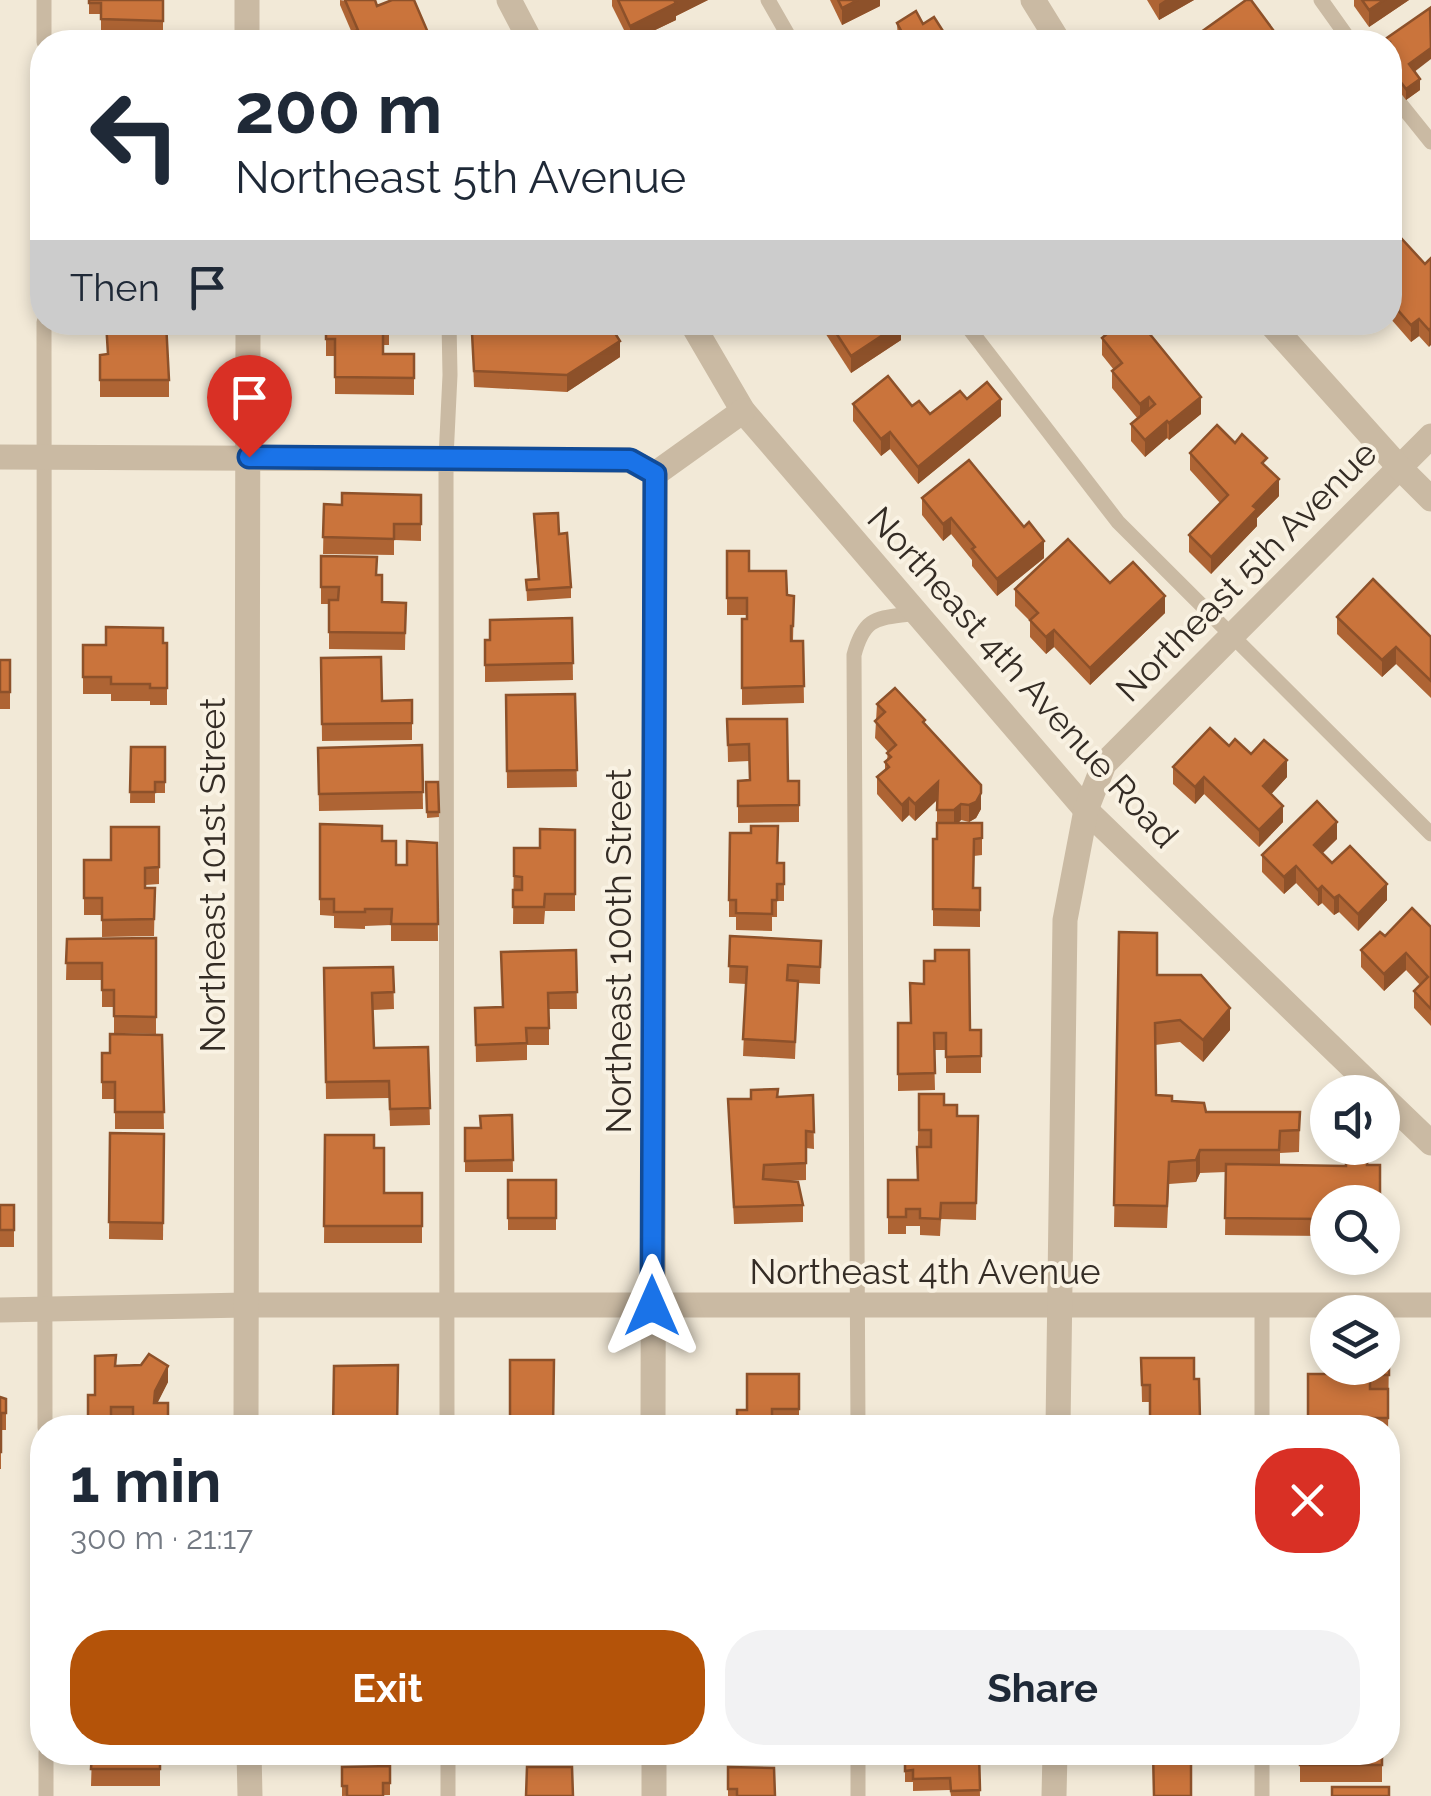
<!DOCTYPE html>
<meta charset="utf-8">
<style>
body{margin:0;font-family:Raleway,sans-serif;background:#f2f2f3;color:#1f2937;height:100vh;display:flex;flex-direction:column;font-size:38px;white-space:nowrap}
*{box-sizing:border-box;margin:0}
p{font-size:32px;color:#747a83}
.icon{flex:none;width:55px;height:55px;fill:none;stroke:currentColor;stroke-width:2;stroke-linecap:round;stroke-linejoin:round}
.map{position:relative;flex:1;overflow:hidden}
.details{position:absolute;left:30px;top:1415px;width:1370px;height:350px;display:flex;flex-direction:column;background:#fff;border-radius:40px;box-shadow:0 5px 15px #0003}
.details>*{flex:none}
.banner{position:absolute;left:30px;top:30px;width:1372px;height:305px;border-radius:40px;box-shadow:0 5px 15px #0003;background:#fff;color:#1f2937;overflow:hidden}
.buttons{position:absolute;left:1310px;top:1075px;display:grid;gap:20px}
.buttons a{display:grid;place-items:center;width:90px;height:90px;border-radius:50%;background:#fff;box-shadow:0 5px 15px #0003;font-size:50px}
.pin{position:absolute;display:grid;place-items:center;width:85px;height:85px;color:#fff;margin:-102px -42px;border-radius:50% 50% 50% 0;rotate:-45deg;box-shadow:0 0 10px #0007}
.pin .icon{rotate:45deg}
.me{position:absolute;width:110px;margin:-55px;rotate:0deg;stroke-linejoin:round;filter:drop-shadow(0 0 8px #0008)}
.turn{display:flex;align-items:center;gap:35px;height:210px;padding:0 40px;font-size:45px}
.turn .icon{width:130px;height:130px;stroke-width:2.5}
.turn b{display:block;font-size:70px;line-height:85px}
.then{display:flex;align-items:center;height:95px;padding:0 40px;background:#0003;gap:20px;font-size:38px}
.round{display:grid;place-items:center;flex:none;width:105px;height:105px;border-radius:40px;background:#f2f2f3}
.head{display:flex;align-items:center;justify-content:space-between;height:170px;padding:0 40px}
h1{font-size:60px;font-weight:700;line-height:75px}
.primary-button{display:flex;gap:20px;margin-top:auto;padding:20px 40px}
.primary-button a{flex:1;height:115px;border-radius:40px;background:#b45309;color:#fff;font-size:40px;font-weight:700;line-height:115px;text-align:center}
.primary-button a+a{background:#f2f2f3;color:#1f2937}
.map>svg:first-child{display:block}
</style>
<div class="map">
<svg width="1431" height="1796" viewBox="0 0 1431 1796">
<rect width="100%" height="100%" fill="#f2e9d7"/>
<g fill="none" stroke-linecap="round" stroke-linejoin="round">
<g stroke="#cabaa3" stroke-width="15">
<path d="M44 0V42"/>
<path d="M768 0 792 42"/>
<path d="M1321 0 1351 42"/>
<path d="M1390 91 1431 142"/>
<path d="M44 322 45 1428"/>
<path d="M964 322 1118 522 1431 834"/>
<path d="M1262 1305V1428"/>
<path d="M447 1428 446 458 450 375 449 322"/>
<path d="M858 1428 854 655C865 614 879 619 916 613"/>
<path d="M46 1752V1796"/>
<path d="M448 1752V1796"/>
<path d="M858 1752V1796"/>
<path d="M1262 1796V1752"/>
</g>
<g stroke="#cabaa3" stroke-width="25">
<path d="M247 0V42"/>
<path d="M509 0 531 42"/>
<path d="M691 322 743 411 1086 810 1378 1092"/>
<path d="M0 457 629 460 655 474 743 411"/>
<path d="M1382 1096 1431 1143"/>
<path d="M0 1310 245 1305H1431"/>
<path d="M246 1428 248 322"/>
<path d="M653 1428 655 474"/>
<path d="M1058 1428 1065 920 1086 810 1104 764 1431 436"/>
<path d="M249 1752 250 1796"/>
<path d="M654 1752V1796"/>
<path d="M1054 1796 1055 1752"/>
</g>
<g stroke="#cabaa3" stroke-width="25">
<path d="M1033 0 1059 42"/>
<path d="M1269 322 1399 467 1431 499"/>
</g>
</g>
<g fill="#ae6434">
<path d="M89 0H163V32L101 30V14H89Z"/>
<path d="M340 0 377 6 432 42 352 33 340 5Z"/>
<path d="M612 0H708L676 16V20L630 42 612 6Z"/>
<path d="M830 0H880V6L842 25Z"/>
<path d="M1147 0H1194L1159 20Z"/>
<path d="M1354 0H1409L1369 27 1354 6Z"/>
<path d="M897 23 923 24 950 42H898Z"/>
<path d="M1390 42 1415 71 1420 90 1406 100 1390 79Z"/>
<path d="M1390 226 1425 264 1431 258 1429 347 1419 336 1411 342 1390 318Z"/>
<path d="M389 322V345H383V354H414V395L335 394V356H326V327Z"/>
<path d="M789 322H811L795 333Z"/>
<path d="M818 322H900L901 340 851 373Z"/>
<path d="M472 333 620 357 567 392 474 387Z"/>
<path d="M1102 338 1201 414 1169 440 1167 438 1145 457 1131 441V424L1138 419 1112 388V371L1114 370 1102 355Z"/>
<path d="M100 355 169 380V397H100Z"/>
<path d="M967 399 1001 416 918 484 890 449 881 456 853 421V404L912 406 930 414Z"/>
<path d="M1235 443 1267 468 1279 496 1257 518V526L1211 574 1189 552V535L1220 503 1190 470V453Z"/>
<path d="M421 495V541L394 540V555L323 554 324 504 342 505Z"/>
<path d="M922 498 1044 558 997 596 972 566V560L951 534 943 541 922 515Z"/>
<path d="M534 526 559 534 571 587V598L527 601 526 580 538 579Z"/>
<path d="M727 551 749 571 787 595 794 596 793 641H803L804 703 742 705V619H747V615H727Z"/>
<path d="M321 556 377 575 382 602 406 603 405 650 329 649V604H321Z"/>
<path d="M1110 583 1165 613 1090 685 1054 647 1046 654 1030 637V621L1015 606V589Z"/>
<path d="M1337 617 1431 637V698L1396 664 1382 677 1337 634Z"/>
<path d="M572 618 573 680 485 682V640Z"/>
<path d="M167 643V705H150V701H111V694H83V645Z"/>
<path d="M321 658 382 701 412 700V740L322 741Z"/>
<rect x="0" y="660" width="10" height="49"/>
<path d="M575 694 577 787 507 788 506 695Z"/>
<path d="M877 704 925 725 981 809 976 818 969 822 961 820 958 823H982V855L974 856 973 888H980V927L933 926V839H937V800L915 821 909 815 902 822 877 794V777L885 770V762L887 760 888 752 875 738Z"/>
<path d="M727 719 788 781H799V822L738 823V781L749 780V761L728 762Z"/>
<path d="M422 745 423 809 319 811 318 748Z"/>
<path d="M131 747H165V793H155V803H130Z"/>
<path d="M1251 754 1287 777 1271 794 1283 822 1259 847 1204 794 1195 804 1173 784V767Z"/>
<path d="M426 782H438L439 817 427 818Z"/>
<path d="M320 824 382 841 396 865H407L437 843 438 941H391V925L365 926V929L334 928V916L320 915Z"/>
<path d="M159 827V884L145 885V888H155L154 936 102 937V915H84V860H111Z"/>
<path d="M575 830V911H545L544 924H513L514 848H540Z"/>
<path d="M1337 839 1322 853 1332 863 1387 900 1358 931 1339 912 1334 915 1322 903 1318 906 1296 883 1284 894 1262 872V855Z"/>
<path d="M777 863H784V901H777V917H772V931L736 930V917H729V900Z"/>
<path d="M1431 927V1026L1414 1008V991L1420 985 1406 970 1384 991 1361 967V950L1385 936Z"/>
<path d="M1119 932 1157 975 1230 1030 1203 1062 1180 1042 1155 1045 1156 1095 1206 1112H1300L1299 1152 1280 1153V1165L1346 1166 1368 1152 1328 1202V1236L1225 1235 1226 1172 1200 1173 1196 1182 1169 1184 1167 1228 1114 1227Z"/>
<path d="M730 936 821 941 820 984 798 983 795 1059 743 1056 746 984 729 983Z"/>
<path d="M156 938V1034L114 1033V1007H102V980H66L67 939Z"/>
<path d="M576 950 577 1009H549V1045H527V1060L476 1062 475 1008 502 1007Z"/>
<path d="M393 967 394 1009 373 1010 374 1048 428 1047 430 1125 390 1126 389 1098 326 1099 324 968Z"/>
<path d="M898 1023 970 1030H981V1073H946V1050H934L935 1090 898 1091Z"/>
<path d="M162 1035 164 1129H115V1099H102V1053H110Z"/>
<path d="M919 1094 944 1105 957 1116H978L976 1220 941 1219 940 1236 920 1235V1226H906V1234H888V1180H917Z"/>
<path d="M813 1095 814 1149 806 1148V1180L784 1181 803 1205V1222L734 1224 728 1099Z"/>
<path d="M512 1115 513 1172H465V1128H480Z"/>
<path d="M110 1133 164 1134 163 1240 109 1239Z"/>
<path d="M325 1135 374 1148 384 1193H422V1243H324Z"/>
<rect x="508" y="1180" width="48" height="50"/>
<rect x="0" y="1205" width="14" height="42"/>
<path d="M1389 1348 1388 1435V1428H1308V1374H1338Z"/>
<path d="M1141 1358H1194V1379H1199L1200 1419 1227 1418V1428H1150V1402H1142Z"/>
<path d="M116 1366 168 1382 157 1403H168V1428H133V1424H111V1428H88V1395H95Z"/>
<path d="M799 1374V1421H772L747 1410Z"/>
<path d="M0 1397 6 1413V1430H1V1469H0Z"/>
<path d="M92 1752H160V1786H91Z"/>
<path d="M325 1752H355V1755L325 1754Z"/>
<path d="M484 1752H530V1756L484 1755Z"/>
<path d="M905 1752H979L980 1796H951L950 1790 913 1791V1782H905Z"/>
<rect x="1300" y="1752" width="82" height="30"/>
<path d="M390 1766V1795L342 1796V1767Z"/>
<path d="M728 1767 775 1796H728Z"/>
</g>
<g fill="#8d512a">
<path d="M674 0H708L676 16V20L630 42V26Z"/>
<path d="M858 0H880V6L842 25V8Z"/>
<path d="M1165 0H1194L1159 20V4Z"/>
<path d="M1384 0H1409L1369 27V10Z"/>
<path d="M1431 48V59L1409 76V64Z"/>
<path d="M1420 79V90L1406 100V89Z"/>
<path d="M1419 319V336L1411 342V325Z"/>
<path d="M795 322H811L795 333Z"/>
<path d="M901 323V340L851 373V356Z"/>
<path d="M1431 328V345L1429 347V330Z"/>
<path d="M620 341V357L567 392V375Z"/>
<path d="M1149 397V414L1140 421V404Z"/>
<path d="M1201 397V414L1169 440V423Z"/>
<path d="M1001 399V416L918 484V467Z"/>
<path d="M1167 421V438L1145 457V440Z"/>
<path d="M890 432V449L881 456V439Z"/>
<path d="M1279 479V496L1257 518V526L1211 574V557L1253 506Z"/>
<path d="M951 518V534L943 541V524Z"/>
<path d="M1044 541V558L997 596V579Z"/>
<path d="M1165 596V613L1090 685V668Z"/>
<path d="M1054 630V647L1046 654V637Z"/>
<path d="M1396 647V664L1382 677V660Z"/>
<path d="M1287 760V777L1263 803V786Z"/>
<path d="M1204 777V794L1195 804V787Z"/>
<path d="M938 782V799L915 821V804Z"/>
<path d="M981 793V809L976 818 969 822V805Z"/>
<path d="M909 798V815L902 822V805Z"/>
<path d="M961 804V820L954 827V810Z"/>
<path d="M1283 806V822L1259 847V830Z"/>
<path d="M1337 822V839L1314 862V845Z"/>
<path d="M1296 866V883L1284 894V877Z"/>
<path d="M1387 884V900L1358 931V914Z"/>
<path d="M1322 886V903L1318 906V890Z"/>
<path d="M1339 895V912L1334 915V898Z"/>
<path d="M1406 953V970L1384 991V974Z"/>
<path d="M1230 1008V1030L1203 1062V1040Z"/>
<path d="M1200 1150V1173L1196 1182V1160Z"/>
<path d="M168 1366V1382L155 1408V1391Z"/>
</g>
<g fill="#ca743c" stroke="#8d512a" stroke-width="2.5">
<path d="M89 0H163V21L101 19V3H89Z"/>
<path d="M345 0H375L377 6 392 0H414L432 42H329L358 30Z"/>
<path d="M618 0H674L676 3 630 26Z"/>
<path d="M838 0H858L842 8Z"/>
<path d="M1246 0H1251L1282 42H1187Z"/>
<path d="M1362 0H1384L1369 10Z"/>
<path d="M1430 8 1431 48 1409 64 1420 79 1406 89 1390 68V42H1381Z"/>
<path d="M916 11 923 24 934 17 950 42H900L898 40 904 36 897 23Z"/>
<path d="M1390 226 1425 264 1431 258V328L1429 330 1419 319 1411 325 1390 301Z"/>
<path d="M106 322H166L169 380H100V355L108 354Z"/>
<path d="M336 322H389V328H383V354H414V378L335 377V339H326V327H336Z"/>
<path d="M517 322H608L620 341 567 375 474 371 472 333 513 325Z"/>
<path d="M829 322H900L901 323 851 356Z"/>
<path d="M1121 322H1140L1201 397 1169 423 1167 421 1145 440 1131 424 1155 404 1149 397 1140 404 1112 371 1122 363 1102 338Z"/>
<path d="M888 376 912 406 919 401 930 414 960 391 967 399 987 382 1001 399 918 467 890 432 881 439 853 404Z"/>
<path d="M1217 425 1235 443 1242 434 1267 458 1262 463 1279 479 1253 506 1257 509 1211 557 1189 535 1228 495 1190 453Z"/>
<path d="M969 460 1024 527 1029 522 1044 541 997 579 972 549 975 547 951 518 943 524 922 498Z"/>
<path d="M342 493 421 495V524H394V539L323 537 324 504 342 505Z"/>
<path d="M558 513 559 534 567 533 571 587 527 590 526 580 539 579 534 514Z"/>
<path d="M1068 539 1110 583 1133 562 1165 596 1090 668 1054 630 1046 637 1030 620 1038 613 1015 589Z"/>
<path d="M727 551H749V571H786L787 595 794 596 793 626H791V641H803L804 686 742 688V619H747V598H727Z"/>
<path d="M321 556 377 557 376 575H382V602L406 603 405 633 329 632V600H338L339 587H321Z"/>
<path d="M1373 579 1431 637V681L1396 647 1382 660 1337 617Z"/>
<path d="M572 618 573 663 485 665V640H490V620Z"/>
<path d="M106 627 163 628V643H167V688H150V684H111V677H83V645H106Z"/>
<path d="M381 657 382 701 412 700V723L322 724 321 658Z"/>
<rect x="0" y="660" width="10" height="32"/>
<path d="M895 688 925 720 923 722 981 785V793L976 802 969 805 961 804 954 810H937L938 782 915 804 909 798 902 805 877 777 889 767 885 762 891 757 887 753 896 745 875 721 885 712 877 704Z"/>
<path d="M575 694 577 770 507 771 506 695Z"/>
<path d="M727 719H787L788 781H799V805L738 806V781L750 780 749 744 728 745Z"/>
<path d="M1210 728 1229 746 1235 739 1251 754 1264 740 1287 760 1263 786 1283 806 1259 830 1204 777 1195 787 1173 767Z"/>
<path d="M422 745 423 792 319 794 318 748Z"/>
<path d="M131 747H165V782H155V792H130Z"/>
<path d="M426 782H438L439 812H427Z"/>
<path d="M1317 801 1337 822 1314 845 1332 863 1350 846 1387 884 1358 914 1339 895 1334 898 1322 886 1318 890 1296 866 1284 877 1262 855Z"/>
<path d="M937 823H982V838L974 839 973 888H980V910L933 909V839H937Z"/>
<path d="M320 824 382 826V841H396V865H407V841L437 843 438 924H391L392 909H365V912H334V899H320Z"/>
<path d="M751 826H778L777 863H784V884H777V900H772V914L736 913V900H729L730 833H751Z"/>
<path d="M111 827H159V867L145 868V888H155L154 919 102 920V898H84V860H111Z"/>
<path d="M540 829 575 830V894H545L544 907H513V890H522V877L514 876V848H540Z"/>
<path d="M1412 908 1431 927V1009L1414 991 1428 977 1406 953 1384 974 1361 950 1380 932 1385 936Z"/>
<path d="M1119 932 1157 933V975H1201L1230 1008 1203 1040 1180 1020 1155 1023 1156 1095 1172 1096V1101L1204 1103 1206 1112H1300L1299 1130 1280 1131 1279 1150H1200L1196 1160 1169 1162 1167 1206 1114 1205Z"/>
<path d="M730 936 821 941 820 967 788 965 787 980 798 981 795 1042 743 1039 747 967 729 966Z"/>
<path d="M156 938V1017L114 1016V990H102V963H66L67 939Z"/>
<path d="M576 950 577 992 548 993 549 1028H526L527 1043 476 1045 475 1008 503 1007 501 952Z"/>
<path d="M935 950H969L970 1030H981V1056L946 1057V1033H934L935 1073 898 1074V1023H911L910 983 924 984V961H935Z"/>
<path d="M393 967 394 992 372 993 374 1048 428 1047 430 1108 390 1109 389 1081 326 1082 324 968Z"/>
<path d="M110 1034 162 1035 164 1112H115V1082H102V1053H110Z"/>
<path d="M778 1089 777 1097 813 1095 814 1132 806 1131V1163L764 1165 763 1179 798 1182 803 1205 734 1207 728 1099H751V1090Z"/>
<path d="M919 1094H944V1105H957V1116H978L976 1203H941L940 1219 920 1218V1209H906V1217H888V1180H918L917 1147H931V1130H919Z"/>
<path d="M512 1115 513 1160 465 1161V1128H481L480 1116Z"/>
<path d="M110 1133 164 1134 163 1223 109 1222Z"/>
<path d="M325 1135H374V1148H384V1193H422V1226H324Z"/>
<path d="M1346 1152H1368L1367 1165H1380V1202H1328V1219L1225 1218 1226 1164 1346 1166Z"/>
<rect x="508" y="1180" width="48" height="38"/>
<rect x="0" y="1205" width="14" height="25"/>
<path d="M1382 1347 1389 1348V1375H1370V1389H1388V1418H1308V1374H1338V1368H1382Z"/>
<path d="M149 1354 168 1366 155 1391 154 1403H168V1422H133V1407H111V1417H88V1395H95V1356L116 1355 115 1366 141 1365Z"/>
<path d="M1141 1358H1194V1379H1199L1200 1419 1227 1418V1428H1150V1385H1142Z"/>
<path d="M510 1360H554L553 1428H510Z"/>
<path d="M398 1365 397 1428H333L334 1366Z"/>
<path d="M747 1374H799V1409H772V1428H737V1410H747Z"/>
<path d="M0 1397 6 1399V1413H1V1452H0Z"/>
<path d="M92 1752H160V1769H91Z"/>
<path d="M905 1752H979L980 1790 951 1791 950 1778 913 1779V1770L905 1771Z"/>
<path d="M1153 1752H1191V1796H1154Z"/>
<rect x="1300" y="1752" width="82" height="13"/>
<path d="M390 1766V1783H383V1796H347V1786H342V1767Z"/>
<path d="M527 1767H572L573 1796H526Z"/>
<path d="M728 1767 774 1768 775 1796H737V1789H728Z"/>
<rect x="1332" y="1787" width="57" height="9"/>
</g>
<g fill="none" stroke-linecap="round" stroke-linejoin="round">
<defs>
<path id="route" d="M249 457 630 460 655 474 652 1306"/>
</defs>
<use href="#route" stroke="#114b97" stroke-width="25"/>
<use href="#route" stroke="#1a73e8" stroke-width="18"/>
</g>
<g text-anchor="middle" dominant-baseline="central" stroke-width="8" stroke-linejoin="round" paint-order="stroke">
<g font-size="35" fill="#342c25" stroke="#f9f2e3">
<text transform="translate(1246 571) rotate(-45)">Northeast 5th Avenue</text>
<text transform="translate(1023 677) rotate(48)">Northeast 4th Avenue Road</text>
<text transform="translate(212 875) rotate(-90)">Northeast 101st Street</text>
<text transform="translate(618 951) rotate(-90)">Northeast 100th Street</text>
<text x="925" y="1271">Northeast 4th Avenue</text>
</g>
</g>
</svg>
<div class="buttons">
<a><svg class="icon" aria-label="sound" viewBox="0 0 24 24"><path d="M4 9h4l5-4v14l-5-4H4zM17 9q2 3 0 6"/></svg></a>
<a><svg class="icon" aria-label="search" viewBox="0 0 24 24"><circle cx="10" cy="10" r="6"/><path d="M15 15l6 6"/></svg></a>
<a><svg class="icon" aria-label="layers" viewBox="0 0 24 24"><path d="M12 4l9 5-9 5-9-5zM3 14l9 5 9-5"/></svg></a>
</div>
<div class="pin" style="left:249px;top:457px;background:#d93025"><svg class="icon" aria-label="arrive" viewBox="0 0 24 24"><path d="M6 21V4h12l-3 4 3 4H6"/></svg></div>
<svg class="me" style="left:652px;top:1306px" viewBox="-20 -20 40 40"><path d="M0-17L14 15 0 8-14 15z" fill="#1a73e8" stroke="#fff" stroke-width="4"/></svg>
<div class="banner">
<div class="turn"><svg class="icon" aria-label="left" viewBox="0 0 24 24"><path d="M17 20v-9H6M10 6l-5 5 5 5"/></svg><div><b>200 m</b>Northeast 5th Avenue</div></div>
<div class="then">Then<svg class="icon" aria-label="arrive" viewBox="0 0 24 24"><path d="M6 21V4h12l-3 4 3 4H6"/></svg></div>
</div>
<section class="details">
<div class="head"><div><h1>1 min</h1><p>300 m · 21:17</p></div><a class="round" style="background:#d93025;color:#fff"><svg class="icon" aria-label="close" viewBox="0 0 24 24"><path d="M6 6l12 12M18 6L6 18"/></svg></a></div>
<div class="primary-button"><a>Exit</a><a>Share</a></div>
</section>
</div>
